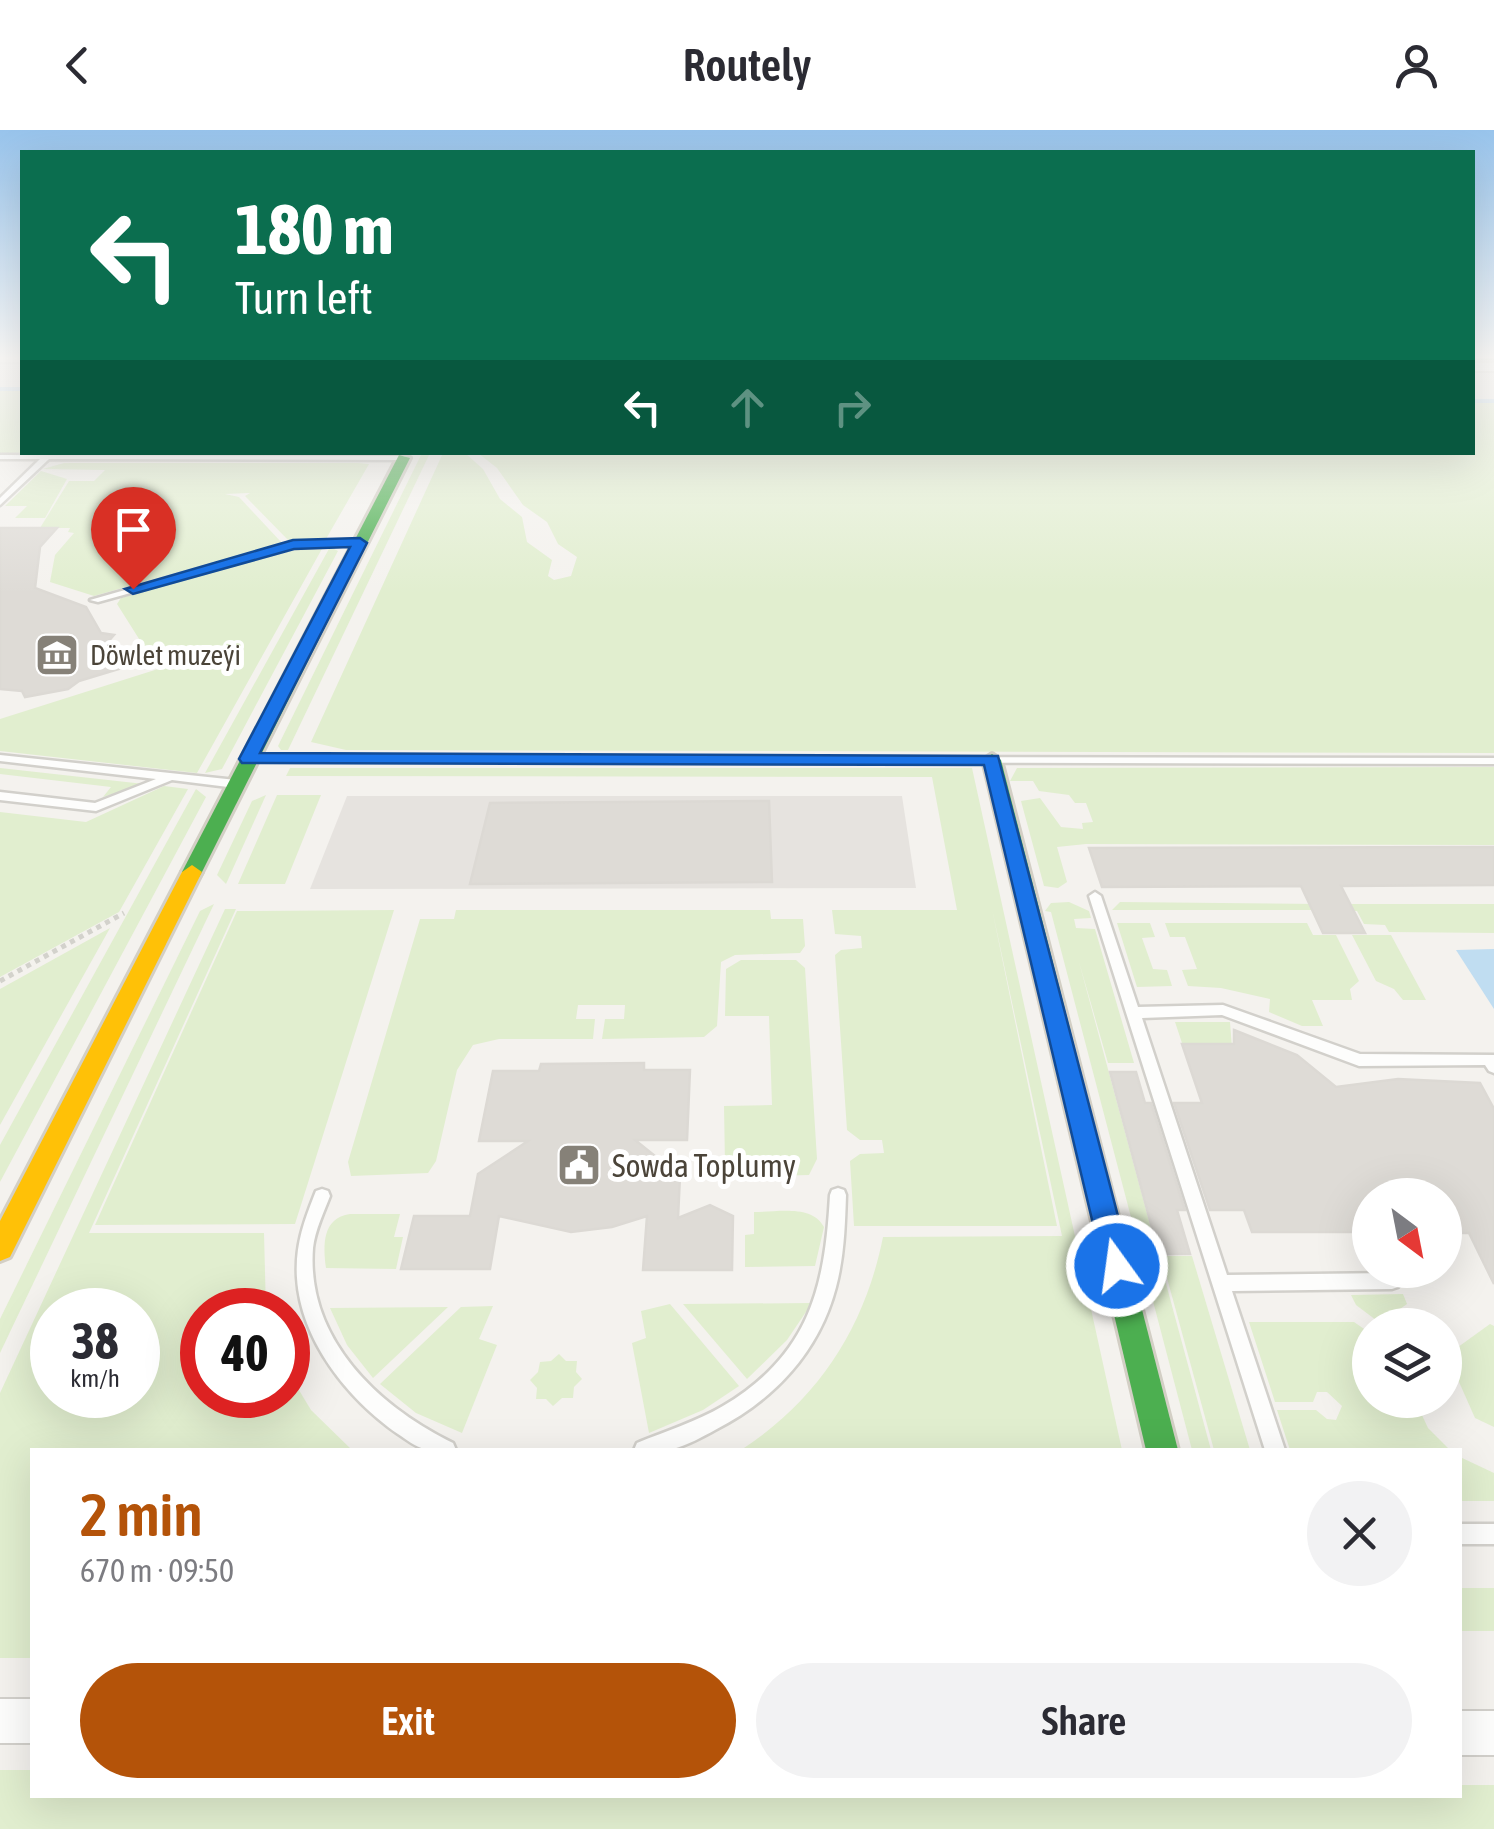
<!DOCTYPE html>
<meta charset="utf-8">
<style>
body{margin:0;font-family:"Asap Condensed",sans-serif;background:#f2f2f3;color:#2b2b33;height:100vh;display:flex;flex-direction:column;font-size:38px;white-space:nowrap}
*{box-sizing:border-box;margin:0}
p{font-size:32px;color:#7c7c81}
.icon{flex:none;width:55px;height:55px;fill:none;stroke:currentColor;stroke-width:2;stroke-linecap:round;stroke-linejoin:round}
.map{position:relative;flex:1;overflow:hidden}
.details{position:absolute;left:30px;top:1318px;width:1432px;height:350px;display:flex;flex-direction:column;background:#fff;border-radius:0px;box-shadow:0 10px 40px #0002}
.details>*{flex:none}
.top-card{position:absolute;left:20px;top:20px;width:1455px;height:305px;border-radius:0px;box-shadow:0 10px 40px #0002;background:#0b6e4f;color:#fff;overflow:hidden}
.needle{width:65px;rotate:148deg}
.fabs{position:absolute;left:1352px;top:1048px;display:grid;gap:20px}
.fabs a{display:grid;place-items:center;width:110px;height:110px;border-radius:50%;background:#fff;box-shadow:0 10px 40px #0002;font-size:50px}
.speed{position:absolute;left:30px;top:1158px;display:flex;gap:20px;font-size:50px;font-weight:700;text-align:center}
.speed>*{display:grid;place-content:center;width:130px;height:130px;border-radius:50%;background:#fff;box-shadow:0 10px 40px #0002;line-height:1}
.speed small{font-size:25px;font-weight:400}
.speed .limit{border:15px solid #d22;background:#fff;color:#111}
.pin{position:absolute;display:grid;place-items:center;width:85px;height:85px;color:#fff;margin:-102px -42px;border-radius:50% 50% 50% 0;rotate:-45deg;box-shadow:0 0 10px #0007}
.pin .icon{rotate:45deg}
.me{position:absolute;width:110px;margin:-55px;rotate:346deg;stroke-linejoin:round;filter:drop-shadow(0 0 8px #0008)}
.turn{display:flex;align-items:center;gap:35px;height:210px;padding:0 50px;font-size:45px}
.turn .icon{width:130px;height:130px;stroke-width:2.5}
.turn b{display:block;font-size:70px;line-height:85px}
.lanes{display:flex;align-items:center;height:95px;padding:0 50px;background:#0003;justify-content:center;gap:50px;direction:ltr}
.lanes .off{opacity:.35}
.round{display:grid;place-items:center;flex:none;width:105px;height:105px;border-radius:52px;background:#f2f2f3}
.headline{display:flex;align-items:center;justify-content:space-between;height:170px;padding:0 50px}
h1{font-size:60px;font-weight:600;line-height:75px;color:#b45309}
.action{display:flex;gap:20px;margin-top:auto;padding:20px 50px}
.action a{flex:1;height:115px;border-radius:60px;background:#b45309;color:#fff;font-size:40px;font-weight:600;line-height:115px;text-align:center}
.action a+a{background:#f2f2f3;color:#2b2b33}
header{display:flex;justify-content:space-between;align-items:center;height:130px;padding:0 50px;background:#fff;font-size:45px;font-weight:600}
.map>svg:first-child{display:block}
</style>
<header><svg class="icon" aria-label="back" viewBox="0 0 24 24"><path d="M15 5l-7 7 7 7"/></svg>Routely<svg class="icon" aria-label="person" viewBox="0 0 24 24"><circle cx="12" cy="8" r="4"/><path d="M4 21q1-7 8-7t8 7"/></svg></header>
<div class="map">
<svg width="1494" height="1699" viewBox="0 0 1494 1699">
<rect width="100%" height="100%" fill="#f4f2ee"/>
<g fill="#e1eecf" fill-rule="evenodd">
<path d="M0 260H22V322L390 323 0 324Z"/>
<path d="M1473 272H1494V623L346 620 311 612 443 323H465L483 339 500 369 522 387 527 412 552 430 548 446 554 450 571 446 577 427 558 414 547 392 523 375 497 338 478 323 1472 322Z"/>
<path d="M430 323 288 620H281L278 616 421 325Z"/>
<path d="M64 333H358L369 334 326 409 289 411 245 366 250 363 225 364 239 367 282 413 94 466 50 452 55 425 74 403 68 402 70 398H40L69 351H94L105 340 43 339Z"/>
<path d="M41 341 67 349 45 388H15L27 376H5Z"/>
<path d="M299 417H323L197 643 0 621V589L158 539 117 474 121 468Z"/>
<path d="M330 417 338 421 222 639 205 643Z"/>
<path d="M1494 637V715L1086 714 1057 717 1067 752 1058 758 1044 756 1021 671 1040 668 1061 697 1083 699 1082 693 1093 692 1086 673H1075L1069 665 1039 661 1033 651H1010L1017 638Z"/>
<path d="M0 638 144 654 103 667 111 657 0 644Z"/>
<path d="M290 638H972L1122 1320H741C819 1269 865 1197 883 1107L1062 1106 992 779 1057 1096H854L850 1031 860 1024 884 1023 882 1010H860L847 1000 835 825 841 820 862 818 861 806 835 804 832 780H957L932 647 286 646Z"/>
<path d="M164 656 188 659 119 782 0 847V682L86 692Z"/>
<path d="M196 659 206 667 0 1052V1015Z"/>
<path d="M266 665 226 754 217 745 252 671Z"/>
<path d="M277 665H321L285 754H238Z"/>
<path d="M1069 772 1089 781 1091 788 1074 789 1076 798 1095 799 1134 933H1108L1079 832 1211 1320H1192L1051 782 1045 781 1051 773Z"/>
<path d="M1120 772 1320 774 1323 780H1112Z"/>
<path d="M214 774 0 1223V1189L200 781Z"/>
<path d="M1339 774H1494V803L1389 802 1385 795 1364 794 1357 781H1342Z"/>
<path d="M225 779H236L89 1103H264L266 1180H202V1265H288V1242L311 1280 352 1320H32V1528H0V1263ZM52 1180H138V1265H52Z"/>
<path d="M394 780 295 1094 95 1095 237 781Z"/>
<path d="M456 780H770L771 789H803L805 816 800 823 735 825 721 832 717 896 704 907 602 909 605 889H624L625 875H578L576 889H595L593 909H499L473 915 457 940 436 1031 428 1043 351 1046 348 1032 420 789H454Z"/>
<path d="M1117 793H1150L1155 807 1142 808 1153 839 1167 840 1172 856 1137 857Z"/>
<path d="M1165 793H1307L1313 805H1336L1359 851 1350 859 1352 870H1312L1323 896H1302L1269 882 1270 869 1221 858 1188 856 1182 840 1197 839 1185 807H1170Z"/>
<path d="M110 798 0 995V859Z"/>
<path d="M1352 805H1391L1426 870H1403L1394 859 1376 851Z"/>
<path d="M741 830H796L805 838 817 1029 809 1045 737 1047 725 1035 724 976 772 975 769 886H725L726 839Z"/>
<path d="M1175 892H1230L1232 918 1182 913Z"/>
<path d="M754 1082C777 1082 812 1074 824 1097L815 1136 745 1137V1105L754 1104Z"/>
<path d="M350 1084H400L394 1107H403L396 1139 326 1138C323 1115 322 1088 350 1084Z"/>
<path d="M1161 1126H1192L1250 1320H1214Z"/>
<path d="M1403 1164 1407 1174 1380 1193 1356 1175 1351 1165Z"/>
<path d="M812 1173 787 1210 747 1249 683 1174Z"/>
<path d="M670 1174 739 1256 703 1280 649 1303 632 1213 646 1208 641 1181Z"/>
<path d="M493 1176 479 1209 497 1215 462 1303 416 1283 380 1254 461 1177Z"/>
<path d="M448 1177 373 1248 347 1215 330 1178Z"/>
<path d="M1249 1192H1354L1370 1203V1270H1415L1428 1298 1450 1320H1290L1277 1280H1316L1327 1289 1336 1290 1342 1276 1327 1262H1317L1313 1272H1275Z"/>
<path d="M1490 1194 1494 1196V1297L1475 1288 1447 1225Z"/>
<path d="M559 1224 566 1231H577L576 1242 582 1249 574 1257 573 1268H562L553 1276 546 1269H536L537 1258 530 1250 538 1242 540 1232 551 1231Z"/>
<path d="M1460 1327 1494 1343V1371H1460Z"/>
<rect x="1460" y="1458" width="34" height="43"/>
<path d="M0 1640H32V1665H1460V1655H1494V1699H0Z"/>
</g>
<path fill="#e6e3df" d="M347 666H902L916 758 310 759Z"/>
<path fill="#c0ddf1" d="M1494 819V879L1456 820Z"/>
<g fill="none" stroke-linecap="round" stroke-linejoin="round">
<g stroke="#c0ddf1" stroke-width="4">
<path d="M0 259H22"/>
<path d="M1472 271H1494"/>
</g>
</g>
<g fill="#dedbd6" stroke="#dcd9d4" stroke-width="2.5">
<path d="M0 398H57L40 417 35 458 86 477 101 503 114 505 107 513 122 538 79 551 68 559 25 567 22 561 0 559Z"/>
<path d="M769 671 772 752 470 754 490 673Z"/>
<path d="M1494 717V755L1341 756 1365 803H1323L1301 756 1102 757 1089 718Z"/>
<path d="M1234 900 1297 925 1336 957 1398 949 1480 953 1494 979V1154L1469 1103H1445V1065H1370V1102H1252L1244 1080H1210L1174 973H1202L1182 914H1234Z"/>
<path d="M644 933V940H690L687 1010H635L680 1046 678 1088 710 1075 733 1086 732 1140H643L647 1086 612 1097 571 1102 499 1086 490 1139H401L414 1086H470L478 1044 528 1011H479L493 941H539L541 934Z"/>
<path d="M1110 942H1136L1145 973H1151L1185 1080H1177L1190 1124H1159Z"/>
</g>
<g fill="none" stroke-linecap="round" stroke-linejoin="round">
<defs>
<g id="lane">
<path d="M0 325 404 326 408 328 404 330 49 329 0 375V368L40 329H0Z"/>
<path d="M360 410 364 413 363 415 293 418 98 472 90 470 293 412Z"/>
<path d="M0 625 236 650 242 654 236 658 172 650 96 681 0 670V662L95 673 156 649 0 631Z"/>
<path d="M249 626 1494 628V634L245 631 243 629Z"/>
<path d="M1095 762 1101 766 1138 877 1223 875 1360 924 1494 925V943L1489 941 1485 935 1359 936 1222 885 1142 888 1227 1145 1392 1143 1398 1145 1401 1151 1398 1157 1392 1159 1232 1161 1285 1320H1265L1089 766Z"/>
<path d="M838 1058 844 1060 846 1065C845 1096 844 1127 836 1157 819 1222 774 1270 715 1300 702 1307 688 1315 673 1319 661 1322 647 1320 634 1320L637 1313C666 1301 696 1292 723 1276 809 1225 825 1158 830 1065L832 1060Z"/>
<path d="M322 1059 328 1061 330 1066C324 1082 315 1100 313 1118 306 1209 378 1276 453 1313L456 1320C446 1320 434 1322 425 1319 415 1317 406 1309 398 1304 348 1269 301 1211 297 1148 295 1117 303 1094 314 1066L316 1061Z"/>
<rect x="1460" y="1394" width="34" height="20"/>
</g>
<g id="street">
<rect x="0" y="226" width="22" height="6"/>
<rect x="1472" y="233" width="22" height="8"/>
<rect x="0" y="1569" width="32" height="44"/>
<rect x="1460" y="1581" width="34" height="44"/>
</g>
<g id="fast">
<rect x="1472" y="226" width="22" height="4"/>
<path d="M399 325 410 328 202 742 199 747H185L182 742Z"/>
<path d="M992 624 1001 630 1178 1320H1146L983 630Z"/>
</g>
<path id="slow" d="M192 735 202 742 10 1127 0 1131V1091L182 742Z"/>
</defs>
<use href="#lane" stroke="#d2d0cb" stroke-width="5"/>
<use href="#street" stroke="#d2d0cb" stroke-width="4"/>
<use href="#fast" stroke="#d3cfc5" stroke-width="6"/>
<use href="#slow" stroke="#d3cfc5" stroke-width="6"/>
<path stroke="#d3d2cc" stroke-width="5" stroke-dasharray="5 5" stroke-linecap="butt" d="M0 851 124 783"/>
<use href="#lane" fill="#fdfdfc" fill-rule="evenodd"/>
<use href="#street" fill="#fdfdfc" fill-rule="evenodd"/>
<use href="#fast" fill="#4caf50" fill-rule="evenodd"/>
<use href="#slow" fill="#ffc107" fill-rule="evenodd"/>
</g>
<linearGradient id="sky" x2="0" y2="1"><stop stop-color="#98c4ec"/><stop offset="0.49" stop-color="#faf9f7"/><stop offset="1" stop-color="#faf9f7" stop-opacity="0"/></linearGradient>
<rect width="1494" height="464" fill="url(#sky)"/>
<path fill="#1a73e8" stroke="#114b97" stroke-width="2.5" d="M360 408 367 413 260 623 998 626 1131 1136 1127 1145 1117 1149 1107 1145 1103 1136 984 635 242 633 239 629 350 417 294 419 133 464 125 459 293 410Z"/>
<defs>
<symbol id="museum-square" viewBox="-11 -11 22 22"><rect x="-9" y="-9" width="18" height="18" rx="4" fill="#868178" stroke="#fff"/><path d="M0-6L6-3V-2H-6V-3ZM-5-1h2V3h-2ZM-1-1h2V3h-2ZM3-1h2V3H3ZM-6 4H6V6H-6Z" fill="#fff"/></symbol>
<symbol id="civic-square" viewBox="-11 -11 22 22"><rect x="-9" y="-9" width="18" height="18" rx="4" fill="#868178" stroke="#fff"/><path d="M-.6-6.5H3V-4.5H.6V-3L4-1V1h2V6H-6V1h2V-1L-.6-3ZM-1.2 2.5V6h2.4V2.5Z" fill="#fff"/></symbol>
</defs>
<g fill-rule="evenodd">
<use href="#museum-square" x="32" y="500" width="50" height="50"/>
<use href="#civic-square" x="554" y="1010" width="50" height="50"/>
</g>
<g text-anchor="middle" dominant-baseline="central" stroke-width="10" stroke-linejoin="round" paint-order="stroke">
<g font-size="28" fill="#4b4439" stroke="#fff" text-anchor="start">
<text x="90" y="525">Döwlet muzeýi</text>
</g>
<g font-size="32" fill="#4b4439" stroke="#fff" text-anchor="start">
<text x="612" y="1035">Sowda Toplumy</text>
</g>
</g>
</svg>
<div class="fabs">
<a><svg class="needle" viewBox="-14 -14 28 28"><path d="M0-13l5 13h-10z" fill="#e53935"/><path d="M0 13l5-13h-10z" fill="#7c7c81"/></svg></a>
<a><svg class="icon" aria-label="layers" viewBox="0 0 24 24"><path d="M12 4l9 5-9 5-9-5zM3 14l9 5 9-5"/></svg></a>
</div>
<div class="speed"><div>38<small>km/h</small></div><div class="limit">40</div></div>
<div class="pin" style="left:133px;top:459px;background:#d93025"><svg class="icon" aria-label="arrive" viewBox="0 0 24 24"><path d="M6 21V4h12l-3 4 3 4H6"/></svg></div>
<svg class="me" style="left:1117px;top:1136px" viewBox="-20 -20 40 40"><circle r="17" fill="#1a73e8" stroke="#fff" stroke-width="3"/><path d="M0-11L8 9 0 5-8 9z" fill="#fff"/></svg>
<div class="top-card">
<div class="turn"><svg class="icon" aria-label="left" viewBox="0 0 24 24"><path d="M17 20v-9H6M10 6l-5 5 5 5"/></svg><div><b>180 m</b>Turn left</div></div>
<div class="lanes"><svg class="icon" aria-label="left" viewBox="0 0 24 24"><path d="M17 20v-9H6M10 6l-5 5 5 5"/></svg><svg class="icon off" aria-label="ahead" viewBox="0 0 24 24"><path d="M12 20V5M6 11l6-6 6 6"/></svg><svg class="icon off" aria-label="right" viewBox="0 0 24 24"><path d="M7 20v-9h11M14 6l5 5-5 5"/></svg></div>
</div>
<section class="details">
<div class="headline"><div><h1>2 min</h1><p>670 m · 09:50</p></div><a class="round"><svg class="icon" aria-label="close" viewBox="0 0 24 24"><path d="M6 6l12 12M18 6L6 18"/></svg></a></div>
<div class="action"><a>Exit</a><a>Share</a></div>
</section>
</div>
